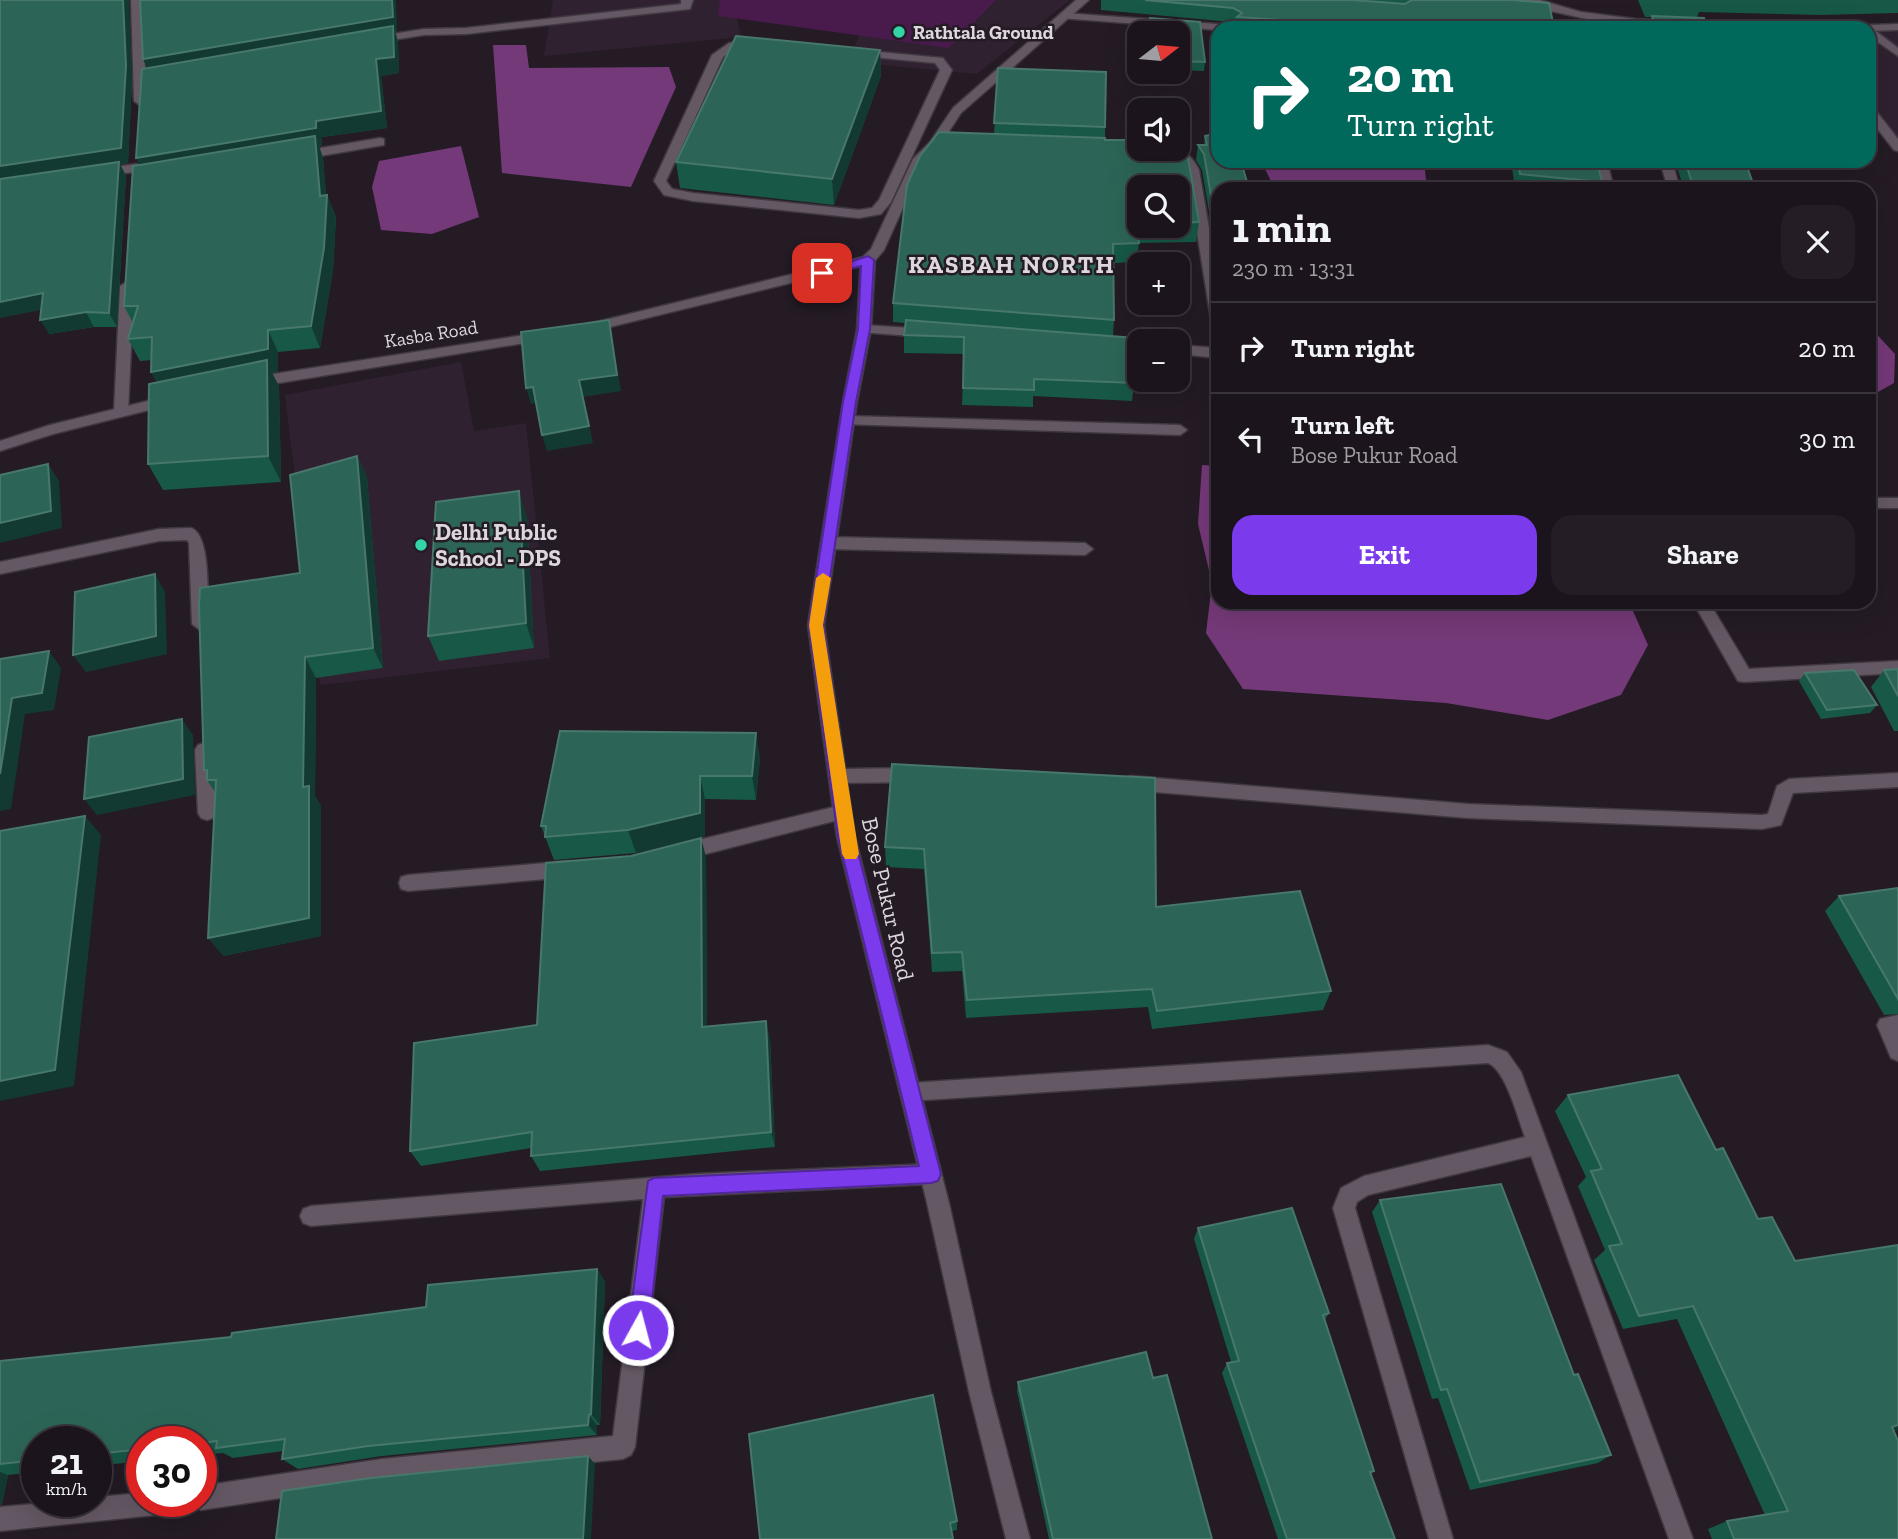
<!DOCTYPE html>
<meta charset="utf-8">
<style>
body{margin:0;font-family:"Zilla Slab",serif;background:#241d25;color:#f1f3f6;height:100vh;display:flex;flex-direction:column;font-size:26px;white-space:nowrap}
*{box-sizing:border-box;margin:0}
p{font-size:23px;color:#a09ea3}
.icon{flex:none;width:38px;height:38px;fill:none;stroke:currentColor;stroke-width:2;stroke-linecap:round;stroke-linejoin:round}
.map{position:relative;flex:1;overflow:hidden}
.panel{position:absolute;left:1211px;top:182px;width:665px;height:427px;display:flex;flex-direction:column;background:#1b141c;border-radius:21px;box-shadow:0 7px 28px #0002,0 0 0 2px #39333b}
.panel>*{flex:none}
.hud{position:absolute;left:1211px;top:21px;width:665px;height:147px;border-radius:21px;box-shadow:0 7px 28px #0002,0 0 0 2px #39333b;background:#00695c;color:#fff;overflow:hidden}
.needle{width:46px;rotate:74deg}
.buttons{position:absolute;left:1127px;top:21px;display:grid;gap:14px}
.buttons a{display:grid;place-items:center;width:63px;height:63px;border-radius:14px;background:#1b141c;box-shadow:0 7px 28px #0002,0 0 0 2px #39333b;font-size:35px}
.speed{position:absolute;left:21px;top:1426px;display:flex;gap:14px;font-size:35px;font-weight:700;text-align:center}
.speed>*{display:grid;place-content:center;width:91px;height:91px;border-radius:50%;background:#1b141c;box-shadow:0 7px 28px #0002,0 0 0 2px #39333b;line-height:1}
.speed small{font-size:18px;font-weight:400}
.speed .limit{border:10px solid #d22;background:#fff;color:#111}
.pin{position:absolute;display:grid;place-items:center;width:60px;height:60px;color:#fff;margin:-30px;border-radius:14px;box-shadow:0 4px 10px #0006}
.me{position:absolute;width:77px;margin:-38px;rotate:7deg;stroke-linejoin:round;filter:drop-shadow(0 0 5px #0008)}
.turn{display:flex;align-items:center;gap:24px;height:147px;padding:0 21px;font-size:32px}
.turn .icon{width:91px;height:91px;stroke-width:2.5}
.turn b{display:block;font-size:49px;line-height:60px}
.round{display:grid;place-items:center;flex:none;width:74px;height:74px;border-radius:21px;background:#241d25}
.summary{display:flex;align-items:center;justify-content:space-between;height:119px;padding:0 21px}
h1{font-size:42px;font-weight:800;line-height:52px}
.action{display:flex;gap:14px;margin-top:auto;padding:14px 21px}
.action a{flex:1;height:80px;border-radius:21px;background:#7c3aed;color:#fff;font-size:28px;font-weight:800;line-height:80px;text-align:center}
.action a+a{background:#241d25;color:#f1f3f6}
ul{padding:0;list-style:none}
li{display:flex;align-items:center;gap:21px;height:91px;padding:0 21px;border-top:2px solid #39333b}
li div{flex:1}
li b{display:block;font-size:26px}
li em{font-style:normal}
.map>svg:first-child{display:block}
</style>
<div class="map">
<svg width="1898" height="1539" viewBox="0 0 1898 1539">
<rect width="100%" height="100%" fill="#241b25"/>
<g fill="#302130">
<path d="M553 0H733L741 37 544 56Z"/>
<path d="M969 0H1070L977 74 848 62 862 29Z"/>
<path d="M1898 29V138L1869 101V31Z"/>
<path d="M461 362 474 431 526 423 550 658 320 685 285 395Z"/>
</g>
<path fill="#491a4c" d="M720 0H996L949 48 718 16Z"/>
<g fill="#743978">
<path d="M493 45H526L529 68 669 67 676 87 631 187 502 173Z"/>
<path d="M461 146 479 217 432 234 381 230 372 187 379 161Z"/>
<path d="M1261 161H1424L1427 189H1275Z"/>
<path d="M1869 326 1895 354 1894 383 1869 397Z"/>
<path d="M1202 465 1218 466V602H1629L1648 645 1621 695 1548 720 1446 703 1243 689 1206 633 1212 583 1198 524Z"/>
</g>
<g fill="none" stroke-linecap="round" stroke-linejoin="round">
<defs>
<g id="service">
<path d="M1867 28 1873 29 1898 48V56L1869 36Z"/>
<path d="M755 40 943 58 952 70 891 202 881 214 859 218 693 201 664 195 654 181 712 55 729 43ZM755 46 935 63 940 70 879 200 872 208 859 210 693 193 672 189 666 181 723 57 736 48Z"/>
</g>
<g id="minor">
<path d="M131 0H143L146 101 140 105 134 101Z"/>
<path d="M681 0H693L690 9 466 34 424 35 373 43 367 40 373 37 424 29 466 28 681 4Z"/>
<path d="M1523 0H1540L1581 12 1636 19 1746 25 1752 28C1688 28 1626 29 1564 14 1551 11 1534 8 1523 0Z"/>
<path d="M1064 13 1231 25 1237 28H1218V30L1060 18V14Z"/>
<path d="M1898 24V30L1869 31V28H1863L1869 25Z"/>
<path d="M1869 106 1873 107 1898 139V151L1894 150 1869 118Z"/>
<path d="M380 138 384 139V145L297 160 291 156 297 152Z"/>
<path d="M1167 149C1184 149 1192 156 1199 170L1218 280V324L1211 320 1187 170 1182 161 1168 154Z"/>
<path d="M1595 161H1607L1614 189H1602Z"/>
<path d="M1660 161H1672L1680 189H1668Z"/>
<path d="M136 164 140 165V171L100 177 94 173 100 169Z"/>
<path d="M127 282 134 286 128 411 121 416 114 411 120 286Z"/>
<path d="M864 325 926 329 933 333 926 337 859 332V326Z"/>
<path d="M1178 345 1218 348V358L1178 354Z"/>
<path d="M847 416 1180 425 1187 430 1180 435 842 424 840 421 842 418Z"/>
<rect x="1869" y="498" width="29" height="10"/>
<path d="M191 528C212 535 207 603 208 624L200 630 192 624 189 543 187 540 159 541 0 574V562L159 529Z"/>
<path d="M829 537 1085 543 1093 549 1085 555 829 549 821 543Z"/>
<path d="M1693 602H1709L1749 669 1898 661V673L1744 682 1738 681Z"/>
<path d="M204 743 210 745 213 750 216 813 213 818 207 820 201 818 198 813 195 750 198 745Z"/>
<path d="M915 768 921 770 924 775 921 780 915 782 838 783 832 781 829 776 832 771 838 769Z"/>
<path d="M1898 773V787L1793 793 1781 825 1762 829 1468 818 1131 790 1125 788 1122 783 1125 778 1131 776 1468 804 1762 815 1768 814 1777 786 1789 779Z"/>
<path d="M842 805 848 807 851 812 848 817 842 819 682 860 676 857 673 852 676 847 682 844Z"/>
<path d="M569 861 575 864 578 869 575 874 569 877 408 891 401 889 399 883 401 877 408 875Z"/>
<path d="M1898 1015V1061L1891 1058 1877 1025 1880 1019Z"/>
<path d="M1488 1045 1507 1052 1521 1072 1693 1539H1669L1531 1156 1368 1195 1357 1202 1355 1208 1453 1539H1429L1333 1208 1341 1188 1364 1176 1525 1137C1518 1119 1506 1070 1488 1063L910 1101 903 1099 900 1092 903 1085 910 1083Z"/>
<path d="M931 1164 938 1167 941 1174 938 1181 931 1184 664 1197 635 1447 631 1455 623 1459 382 1483 201 1510 193 1506 191 1502H201V1486L382 1459 613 1436 643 1199 311 1226 303 1223 300 1216 303 1209 311 1206 696 1174Z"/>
<path d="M142 1493V1502H177L173 1510 165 1514 0 1531V1507L55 1502H96V1497Z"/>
</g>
<path id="tertiary" d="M868 256 875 260 871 329 857 402 824 625 855 837 949 1203 991 1392 1030 1539H1006L969 1392 927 1203 837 837 808 625 843 402 857 329 861 260Z"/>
<g id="secondary">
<path d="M1076 0H1089L961 113 938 148 924 161 884 250 873 263 589 332 584 331V325L863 257 871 249 913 159 930 142 953 108Z"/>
<path d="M544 332 551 336 549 339 254 387 247 382 254 377Z"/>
<path d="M172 395 179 400 177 403 53 434 0 451V441L50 425Z"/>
</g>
</defs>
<use href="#service" stroke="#3f3840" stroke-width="3"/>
<use href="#minor" stroke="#3f3840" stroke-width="3"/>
<use href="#tertiary" stroke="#3f3840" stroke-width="3"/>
<use href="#secondary" stroke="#3f3840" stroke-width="3"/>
<use href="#service" fill="#645864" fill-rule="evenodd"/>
<use href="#minor" fill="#645864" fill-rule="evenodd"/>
<use href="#tertiary" fill="#645864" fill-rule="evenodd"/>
<use href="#secondary" fill="#645864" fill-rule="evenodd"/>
</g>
<g fill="#175846" fill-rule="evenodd">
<path d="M1101 0H1512L1554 28H1235L1236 25 1231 22 1101 10Z"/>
<path d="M1638 0H1898V13L1821 15 1699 12 1697 17 1707 28H1648L1652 17H1645Z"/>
<path d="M1150 18 1200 22 1205 62 1204 71 1178 70V33H1150Z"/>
<path d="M395 31 398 42 399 73 381 76 387 128 322 137V145L319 146 323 158 326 195H327L336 217 333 270 320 348 278 352V371L272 373 279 386 281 482 163 490 148 464 157 382 151 372 152 360 140 361 128 339 133 323 124 306 139 165 147 68 397 31Z"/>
<path d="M880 50 881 76 834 205 680 188 676 162Z"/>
<path d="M998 68 1106 72 1105 140H1139V149H1178V141L1183 144 1187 152 1199 222 1196 242 1139 243 1137 262 1114 263V320L1113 336 1135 338 1134 383 1132 401 1033 396V407L962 405 964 354 904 353V335L905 323 893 322V303L907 185 920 156 939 132 994 134ZM1139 187H1178V226H1139Z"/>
<path d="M132 80 128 163 120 164 126 176 117 327H94L49 334 41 310Z"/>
<path d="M1205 136 1218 189V241H1214L1202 170 1196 160 1198 145H1204Z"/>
<path d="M1511 161H1597L1602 182 1600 189 1515 188Z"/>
<path d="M1675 161H1745L1755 189H1684Z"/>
<path d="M357 456 367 477 383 668 316 678 315 796 321 806V936L223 956 215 792 207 780 300 573Z"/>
<path d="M527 517 534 648 439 661 428 636Z"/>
<path d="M1898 669V731H1894L1871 687 1884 670Z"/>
<path d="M1805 673 1877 705 1870 713 1821 719 1799 681Z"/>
<path d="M560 731 760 757 756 800 705 799V836L636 853 554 860 541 826Z"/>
<path d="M892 764 1156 907 1331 991 1323 1010 1152 1029 1148 1007 966 1018 962 971 932 972 924 869 886 867 885 847Z"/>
<path d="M706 857 707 1027 770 1038 775 1147 540 1171 531 1156V1148L421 1166 410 1151Z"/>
<path d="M1898 888V1014L1884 1015 1825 911 1839 896Z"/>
<path d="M1568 1095 1716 1150 1758 1219 1795 1261 1898 1245V1430L1893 1431 1898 1539H1712L1708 1529 1727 1521 1765 1515 1677 1319 1623 1329 1594 1260 1605 1250 1578 1186 1586 1177 1555 1111Z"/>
<path d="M1380 1200 1574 1375 1611 1455 1598 1463 1470 1490 1438 1398 1432 1399 1372 1212Z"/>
<path d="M1198 1228 1329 1313 1325 1320 1374 1471 1371 1474 1395 1539H1278L1222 1373 1227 1363 1231 1362 1194 1239Z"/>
<path d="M597 1269 605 1282 600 1425H597V1435L382 1456 298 1469 282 1459 283 1451 233 1458 223 1453 201 1455V1442H142V1461L96 1466V1442H37V1472L8 1475 2 1504 0 1505V1361L231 1337 426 1307Z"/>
<path d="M1153 1378 1212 1539H1049L1017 1391 1018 1382Z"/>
<path d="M957 1521V1530L952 1531 760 1539Z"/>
</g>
<g fill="#133a32">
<path d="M123 0H129L132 80 128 163 120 164 126 176 117 327 109 313 0 181V166Z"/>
<path d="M392 0H396L397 31H395L398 42 399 73 381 76 387 128 322 137V145L319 146 323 158 327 204V195L336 217 333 270 320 348 311 326 144 175 136 158 316 121 376 59 149 73 143 59Z"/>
<path d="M880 50 881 76 834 205 832 179Z"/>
<path d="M43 293 51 308 0 318V302Z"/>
<path d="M86 312 94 327 49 334 40 320Z"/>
<path d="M609 320 621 391 583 397 593 443 547 451 542 435 579 380Z"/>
<path d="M268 330 278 352V371L272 373 279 386 281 482 268 456 163 394 151 372Z"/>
<path d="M533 387 538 403 531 404 526 388Z"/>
<path d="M357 456 367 477 383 668 373 648Z"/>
<path d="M48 464 59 481 62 528 0 543V523Z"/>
<path d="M519 491 527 517 534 648 526 623Z"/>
<path d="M155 574 165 592 167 654 86 672 73 655Z"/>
<path d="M49 651 61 668 54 710 25 714 11 809 0 811V774L12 698Z"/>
<path d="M305 657 316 678 315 796 321 806V936L223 956 208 938 303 787Z"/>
<path d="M182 719 193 735 195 795 97 815 84 799Z"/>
<path d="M756 733 760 757 756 800 752 776Z"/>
<path d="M700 776 705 799V836L636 853 628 830Z"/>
<path d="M85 816 101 835 74 1086 0 1101V1081Z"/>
<path d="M701 838 706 857 707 1044 702 1027Z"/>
<path d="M766 1021 770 1038 775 1147 771 1132Z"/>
<path d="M597 1269 605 1282 600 1425 591 1414Z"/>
<path d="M589 1415 597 1425V1435L588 1425Z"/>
<path d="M1898 1425V1430L1870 1437 1892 1427Z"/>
<path d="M588 1456 595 1464 591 1539H583Z"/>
<path d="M0 1472 8 1475 2 1504 0 1505Z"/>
</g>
<g fill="#2c6557" stroke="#48776c" stroke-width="2">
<path d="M0 0H123L126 66 121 148 0 166Z"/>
<path d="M140 0H392L393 17 143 59Z"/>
<path d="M1145 0H1353L1405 4 1412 0H1512L1549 3 1554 28H1296L1297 21 1237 17 1242 13 1233 8Z"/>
<path d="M1652 16 1704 18 1707 28H1655Z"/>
<path d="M1150 18 1200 22 1205 62 1178 61V33H1151Z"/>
<path d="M393 26 394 57 376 59 381 111 316 121V128L136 158 142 69Z"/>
<path d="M736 36 880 50 832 179 676 162Z"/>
<path d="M998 68 1106 72 1105 127 994 123Z"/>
<path d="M939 132 1105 138V140H1139V149H1178V141L1183 144 1187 152 1199 222 1178 223V187H1139V224H1135L1139 243 1113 244 1114 320 893 303 907 185 920 156Z"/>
<path d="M1218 133V161H1241L1249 189H1218V226H1216L1204 154 1198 145H1207L1205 136Z"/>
<path d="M315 136 320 196 327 195 324 248 311 326 268 330V349L151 372 152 337 128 339 138 306H124L133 166Z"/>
<path d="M1518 161H1597L1602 182 1520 174Z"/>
<path d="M1685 161H1745L1755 189H1694Z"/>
<path d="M119 162 109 313 86 312 40 320 43 293 0 302V179Z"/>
<path d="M609 320 617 375 579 380 589 426 542 435 533 387 526 388 521 332Z"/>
<path d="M906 320 1135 338 1134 383 1034 379V390L963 388 964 337 904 335Z"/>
<path d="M267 360 268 456 148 464 149 384Z"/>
<path d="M357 456 373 648 305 657 303 787 309 786V918L208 938 216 780H207V770H204L199 605 200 588 300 573 290 475Z"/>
<path d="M48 464 51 511 0 523V475Z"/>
<path d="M519 491 526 623 428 636 436 502Z"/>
<path d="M155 574 156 636 73 655 75 592Z"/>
<path d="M49 651 42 693 12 698 0 774V659Z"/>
<path d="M1898 669V696L1884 670Z"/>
<path d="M1854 670 1877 705 1827 710 1805 673Z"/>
<path d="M182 719 183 779 84 799 89 737Z"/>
<path d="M560 731 756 733 752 776H700V813L628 830 545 837 546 826H541Z"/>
<path d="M892 764 1155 778 1156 907 1300 891 1331 991 1157 1011 1152 989 967 1000 962 952 932 953 924 849 885 847Z"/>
<path d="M85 816 55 1070 0 1081V831Z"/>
<path d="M701 838 702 1027 766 1021 771 1132 531 1156 532 1132 410 1151 414 1043 537 1025 546 863 631 856Z"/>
<path d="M1898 888V999L1839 896Z"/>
<path d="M1678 1075 1716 1150 1723 1148 1758 1219 1772 1217 1795 1261 1898 1245V1425L1892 1427 1898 1441V1539H1734L1727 1521 1788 1511 1693 1306 1639 1316 1609 1246 1622 1244 1591 1171 1602 1169 1568 1095Z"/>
<path d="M1501 1184 1574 1375 1578 1374 1611 1455 1480 1482 1447 1389 1441 1390 1380 1200Z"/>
<path d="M1292 1208 1329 1313 1323 1315 1374 1471 1370 1472 1395 1539H1287L1227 1363 1239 1361 1198 1228Z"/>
<path d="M597 1269 591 1414 589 1415 588 1425 368 1446 282 1459 285 1439 216 1448 217 1441 201 1443V1442H142V1449L96 1454V1442H37V1460L0 1464V1361L231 1337 232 1333 426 1307 428 1285Z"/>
<path d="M1146 1352 1153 1378 1167 1375 1212 1539H1053L1018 1382Z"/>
<path d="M933 1395 957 1521 950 1523 953 1539H760L749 1434Z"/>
<path d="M588 1456 583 1539H276L282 1491 371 1478Z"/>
</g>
<path fill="#7c3aed" stroke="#51269a" stroke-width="2" d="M868 256 874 260 870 329 856 402 823 625 854 837 941 1174 938 1181 931 1183 663 1196 649 1330 646 1337 638 1340 631 1337 628 1330 648 1181 654 1178 919 1166 838 837 809 625 843 402 858 329 861 266 822 277 816 273Z"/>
<path fill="#f59e0b" d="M823 573 831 578 823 625 859 854 856 859H845L842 854 809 625 816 578Z"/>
<g fill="#35d4a7" stroke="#241b25" stroke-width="2.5">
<circle cx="899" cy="32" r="7"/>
<circle cx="421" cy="545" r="7"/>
</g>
<g text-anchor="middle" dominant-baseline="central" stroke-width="5" stroke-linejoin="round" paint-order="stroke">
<g font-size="19" font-weight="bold" fill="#ddd6dd" stroke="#241b25" text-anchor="start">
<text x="913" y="32">Rathtala Ground</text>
</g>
<g font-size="19" fill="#ddd6dd" stroke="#241b25">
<text transform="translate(431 334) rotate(-9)">Kasba Road</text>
</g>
<g font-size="23" font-weight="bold" fill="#ddd6dd" stroke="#241b25" text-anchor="start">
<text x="435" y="532">Delhi Public<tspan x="435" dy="26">School - DPS</tspan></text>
</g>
<g font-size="23" fill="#ddd6dd" stroke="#241b25">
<text transform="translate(888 899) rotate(77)">Bose Pukur Road</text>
</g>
<g font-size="24" font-weight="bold" letter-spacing="2" fill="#ddd6dd" stroke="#241b25">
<text x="1012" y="264">KASBAH NORTH</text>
</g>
</g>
</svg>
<div class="buttons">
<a><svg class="needle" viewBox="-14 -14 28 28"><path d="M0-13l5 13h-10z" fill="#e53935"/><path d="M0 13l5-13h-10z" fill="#a09ea3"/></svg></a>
<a><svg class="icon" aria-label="sound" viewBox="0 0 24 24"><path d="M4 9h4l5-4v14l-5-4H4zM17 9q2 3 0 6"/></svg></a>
<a><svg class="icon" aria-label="search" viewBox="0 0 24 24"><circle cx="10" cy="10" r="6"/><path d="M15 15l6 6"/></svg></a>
<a>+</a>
<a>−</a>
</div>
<div class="speed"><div>21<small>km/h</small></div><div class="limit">30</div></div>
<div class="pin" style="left:822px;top:273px;background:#d93025"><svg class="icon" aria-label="arrive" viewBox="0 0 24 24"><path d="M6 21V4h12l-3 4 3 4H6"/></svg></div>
<svg class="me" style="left:638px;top:1330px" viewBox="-20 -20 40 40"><circle r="17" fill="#7c3aed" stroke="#fff" stroke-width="3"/><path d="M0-11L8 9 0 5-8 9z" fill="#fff"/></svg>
<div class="hud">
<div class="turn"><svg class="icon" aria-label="right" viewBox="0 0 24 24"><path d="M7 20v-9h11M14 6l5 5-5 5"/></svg><div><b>20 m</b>Turn right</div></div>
</div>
<section class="panel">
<div class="summary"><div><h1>1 min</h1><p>230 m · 13:31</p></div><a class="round"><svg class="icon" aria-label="close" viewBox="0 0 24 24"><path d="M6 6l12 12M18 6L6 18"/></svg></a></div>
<ul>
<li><svg class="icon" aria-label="right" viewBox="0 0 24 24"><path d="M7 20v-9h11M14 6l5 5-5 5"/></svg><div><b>Turn right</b></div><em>20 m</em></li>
<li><svg class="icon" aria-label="left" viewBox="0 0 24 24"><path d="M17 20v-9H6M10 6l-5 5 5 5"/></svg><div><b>Turn left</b><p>Bose Pukur Road</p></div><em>30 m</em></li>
</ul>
<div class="action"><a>Exit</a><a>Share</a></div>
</section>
</div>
